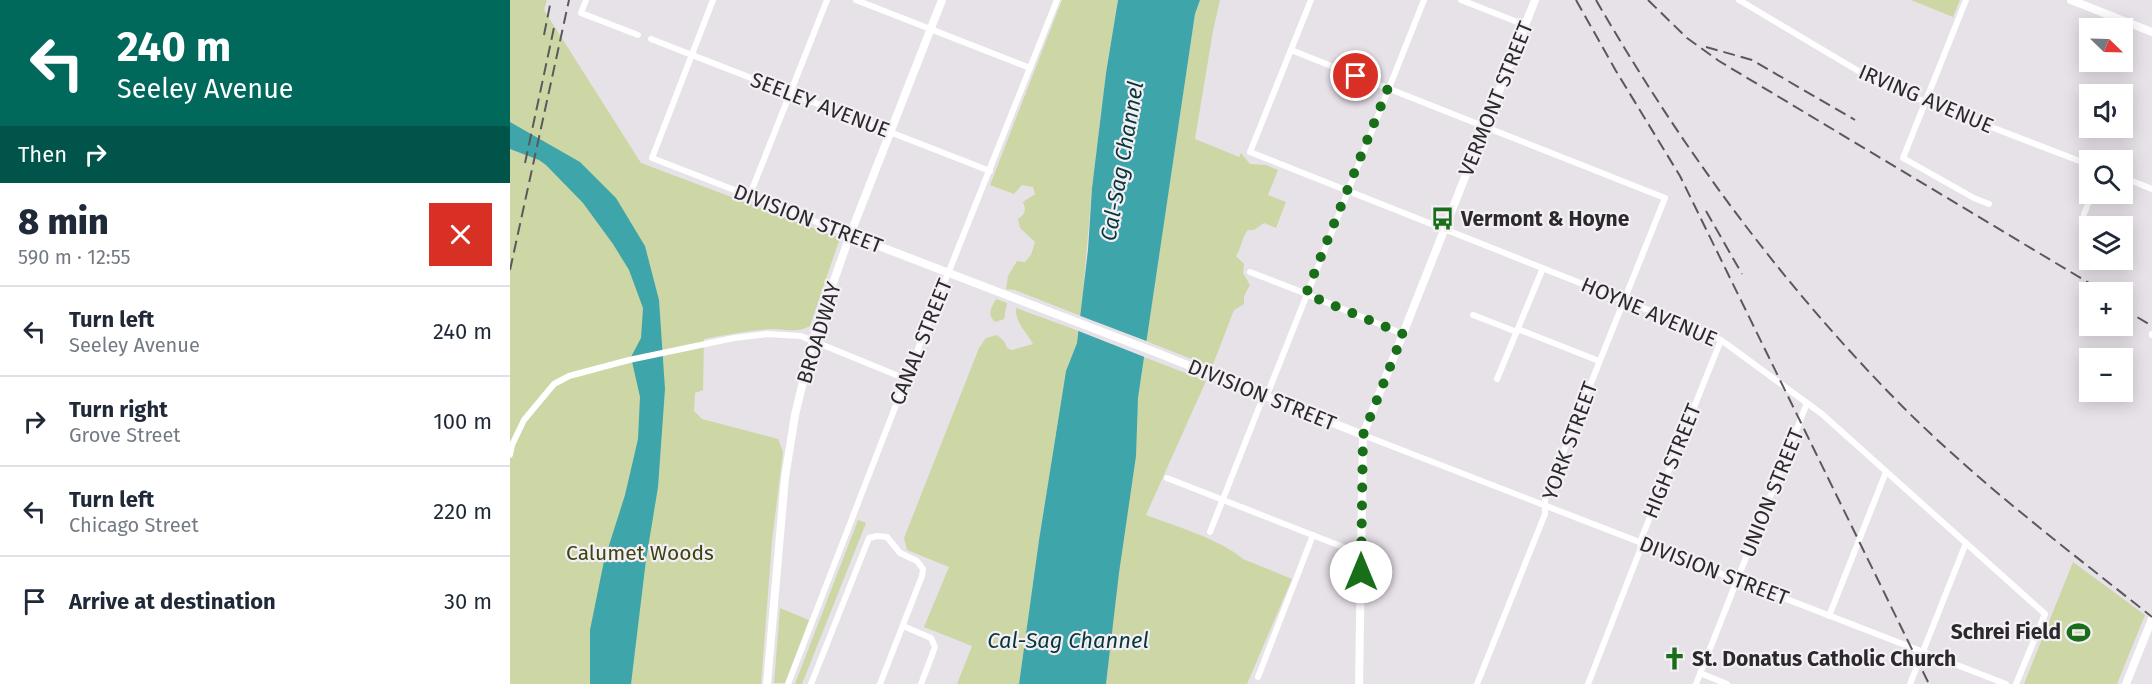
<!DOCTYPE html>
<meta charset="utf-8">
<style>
body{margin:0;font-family:"Fira Sans",sans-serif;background:#f2f2f3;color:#1f2937;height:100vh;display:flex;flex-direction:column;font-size:22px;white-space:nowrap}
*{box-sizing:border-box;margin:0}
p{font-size:20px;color:#747a83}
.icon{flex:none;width:33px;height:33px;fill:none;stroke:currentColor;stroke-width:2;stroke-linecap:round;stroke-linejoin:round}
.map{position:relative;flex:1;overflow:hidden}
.sheet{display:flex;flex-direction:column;background:#fff;width:510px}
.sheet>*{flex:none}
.hud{background:#00695c;color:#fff;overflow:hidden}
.needle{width:39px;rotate:113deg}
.tools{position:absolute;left:1569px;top:18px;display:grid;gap:12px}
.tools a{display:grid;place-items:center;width:54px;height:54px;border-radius:0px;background:#fff;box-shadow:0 3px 15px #0003;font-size:30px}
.pin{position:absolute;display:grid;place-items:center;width:51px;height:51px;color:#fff;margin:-26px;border:3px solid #fff;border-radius:50%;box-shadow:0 2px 6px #0007}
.me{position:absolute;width:66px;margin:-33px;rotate:0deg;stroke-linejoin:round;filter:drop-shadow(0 0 4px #0008)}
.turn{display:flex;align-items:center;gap:21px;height:126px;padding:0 18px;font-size:27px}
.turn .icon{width:78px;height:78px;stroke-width:2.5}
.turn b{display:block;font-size:42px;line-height:51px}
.then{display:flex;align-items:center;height:57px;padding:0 18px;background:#0003;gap:12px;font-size:22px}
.round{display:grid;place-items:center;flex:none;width:63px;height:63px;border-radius:0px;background:#f2f2f3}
.head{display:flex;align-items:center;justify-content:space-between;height:102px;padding:0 18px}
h1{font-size:36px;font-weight:800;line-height:45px}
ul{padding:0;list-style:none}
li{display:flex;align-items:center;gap:18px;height:90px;padding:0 18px;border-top:2px solid #e0e1e3}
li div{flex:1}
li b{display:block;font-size:22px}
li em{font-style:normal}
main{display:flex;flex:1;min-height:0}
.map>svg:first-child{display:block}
</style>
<main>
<section class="sheet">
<div class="hud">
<div class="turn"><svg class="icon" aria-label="left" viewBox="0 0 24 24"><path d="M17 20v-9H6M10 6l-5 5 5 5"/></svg><div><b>240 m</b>Seeley Avenue</div></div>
<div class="then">Then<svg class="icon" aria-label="right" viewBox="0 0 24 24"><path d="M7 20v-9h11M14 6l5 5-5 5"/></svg></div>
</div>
<div class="head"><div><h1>8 min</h1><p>590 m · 12:55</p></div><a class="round" style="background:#d93025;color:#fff"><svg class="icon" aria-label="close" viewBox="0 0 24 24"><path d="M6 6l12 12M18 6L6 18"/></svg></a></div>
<ul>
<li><svg class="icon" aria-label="left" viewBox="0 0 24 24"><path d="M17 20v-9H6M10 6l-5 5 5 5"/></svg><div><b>Turn left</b><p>Seeley Avenue</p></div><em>240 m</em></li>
<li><svg class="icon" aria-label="right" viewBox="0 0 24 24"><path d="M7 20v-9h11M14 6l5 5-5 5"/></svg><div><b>Turn right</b><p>Grove Street</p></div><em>100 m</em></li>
<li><svg class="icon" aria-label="left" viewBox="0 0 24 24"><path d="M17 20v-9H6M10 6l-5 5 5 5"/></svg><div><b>Turn left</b><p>Chicago Street</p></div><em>220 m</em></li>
<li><svg class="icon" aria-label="arrive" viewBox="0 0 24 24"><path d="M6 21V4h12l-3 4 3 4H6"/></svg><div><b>Arrive at destination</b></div><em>30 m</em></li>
</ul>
</section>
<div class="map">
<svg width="1642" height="684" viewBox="0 0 1642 684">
<rect width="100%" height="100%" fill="#e7e2e8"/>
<g fill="#ccd7a5">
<path d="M0 0H37L34 10 131 163 330 238 300 326C287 334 274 328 259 329 237 331 215 335 194 339L193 390 185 393 184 411 192 419 268 439 273 452 262 541 251 684H0Z"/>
<path d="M552 0H608L596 73 582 188 571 316 505 290 496 289 498 276 507 261 515 262 521 255 525 242 510 228 508 219C516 213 516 210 513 202L525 194 523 187 512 185 504 194 480 185Z"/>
<path d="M690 0H710L703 31 685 139 729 157 731 153 740 164 756 165 768 170 758 195 776 202 766 228 754 223 744 230H738C731 238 732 248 726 256L734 264 733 273 740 285 734 296V304L724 310 702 367 636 341 685 14Z"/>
<path d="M1401 0H1450L1443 17Z"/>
<path d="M486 299 497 303 494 319 485 322C477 314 481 308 486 299Z"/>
<path d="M506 308 569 331 567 343 556 371 529 540 509 684H447L462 646 414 627 439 567 397 550 394 538 469 348 476 338 487 335 494 341 497 348 502 350 523 344C516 331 505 323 506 308Z"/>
<path d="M634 357 696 381 636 515C665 526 710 539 733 559L782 579 737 684H596L628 398Z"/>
<path d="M348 520 356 523 292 684H285Z"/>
<path d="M1563 562 1635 615 1607 684H1514Z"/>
<path d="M270 608 299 620 275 683H264Z"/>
</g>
<g fill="#3ea5aa">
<path d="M608 0H690L685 14 628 398 626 456 609 573 596 684H509L529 540 556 371 567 343 578 250 582 188 596 73Z"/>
<path d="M0 122 70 162 106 198 135 246 149 300 155 389 148 487 136 560 121 684H80V630L94 561 115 495 128 439 130 397 121 357 131 338 133 308 119 270 103 244 73 203 36 165 29 160 0 149Z"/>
</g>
<path fill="#e7e2e8" d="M568 315 639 342 637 358 566 330Z"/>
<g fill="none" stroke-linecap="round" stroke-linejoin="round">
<g stroke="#fff" stroke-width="6">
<path d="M76 0 71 13 128 35"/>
<path d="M203 0 142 158 340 235"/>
<path d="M346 0 520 68"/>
<path d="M801 0 740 152 1204 336 1218 345 1312 414 1535 614 1506 684"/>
<path d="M951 0 1015 25"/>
<path d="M1229 0 1372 85 1580 165"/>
<path d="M1456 0 1393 158 1464 198 1479 204"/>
<path d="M141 39 480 171"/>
<path d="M781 50 1155 198 1035 498V514L967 684"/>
<path d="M1612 177 1642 189"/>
<path d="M239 197 317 0"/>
<path d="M1574 214 1582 194"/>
<path d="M740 272 789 291 893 334"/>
<path d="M963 315 1007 332"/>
<path d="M1008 329 1089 361"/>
<path d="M1642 335V334"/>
<path d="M987 379 1033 268"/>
<path d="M853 435 1496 684"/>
<path d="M0 455 2 445 14 420 44 384 59 376 119 360 224 338 257 334 291 336 396 379"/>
<path d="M657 478 851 554"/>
<path d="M700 532 750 405 759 390 914 0"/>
<path d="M1319 616 1376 472"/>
<path d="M393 626 421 638 425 647 411 684"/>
<path d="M1190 673 1217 684"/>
<path d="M748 677 803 535"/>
<path d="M278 684 396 379 547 0"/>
<path d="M301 684 359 538 367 536 377 537 390 553 407 561 413 569 412 576 370 684"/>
<path d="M1078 684 1130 550 1132 537 1211 340"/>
<path d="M1186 684 1297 403"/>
<path d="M1400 684 1456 543"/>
</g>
<g stroke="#fff" stroke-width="8">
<path d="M340 235 645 352 853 435"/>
<path d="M257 684 275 478 285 415 303 340 340 235 432 0"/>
<path d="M849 684 853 435 1025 0"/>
</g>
<g stroke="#fff" stroke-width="8">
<path d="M1561 0 1642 32"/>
<path d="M1616 684 1642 619"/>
</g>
<g stroke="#5b585b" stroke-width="2" stroke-dasharray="12 6" stroke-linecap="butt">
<path d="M1066 0 1106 71 1170 176 1419 684"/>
<path d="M1086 0C1172 149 1272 285 1393 407 1470 484 1557 549 1642 617"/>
<path d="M1138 0 1177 38 1209 61 1594 292"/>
<path d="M34 35 41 0"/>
<path d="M1196 47 1242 60 1345 120"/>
<path d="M15 163 45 23"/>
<path d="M1196 211 1232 274"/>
<path d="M0 270 59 0"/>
<path d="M1612 308 1642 326"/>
</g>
</g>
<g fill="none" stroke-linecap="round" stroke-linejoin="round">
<path stroke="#196f19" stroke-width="10" stroke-dasharray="0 18" d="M846 76 878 88 796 294 893 334 853 435 851 572"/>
</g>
<defs>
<symbol id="bus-bare" viewBox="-9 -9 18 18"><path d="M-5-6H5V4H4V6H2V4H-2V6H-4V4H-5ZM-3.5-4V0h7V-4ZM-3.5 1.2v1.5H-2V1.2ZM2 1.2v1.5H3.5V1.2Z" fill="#196f19" stroke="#f4eff5" stroke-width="2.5" paint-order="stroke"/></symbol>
<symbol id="stadium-bare" viewBox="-9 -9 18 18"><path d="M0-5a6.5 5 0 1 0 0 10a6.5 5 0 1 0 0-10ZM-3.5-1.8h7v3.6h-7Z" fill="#196f19" stroke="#f4eff5" stroke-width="2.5" paint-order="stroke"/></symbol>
<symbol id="church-bare" viewBox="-9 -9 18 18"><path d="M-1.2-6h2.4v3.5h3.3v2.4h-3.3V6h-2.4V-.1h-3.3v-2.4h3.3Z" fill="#196f19" stroke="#f4eff5" stroke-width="2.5" paint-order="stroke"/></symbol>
</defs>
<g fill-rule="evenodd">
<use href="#bus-bare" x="916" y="202" width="33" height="33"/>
<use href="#stadium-bare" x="1552" y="616" width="33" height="33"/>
<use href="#church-bare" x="1148" y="642" width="33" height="33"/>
</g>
<g text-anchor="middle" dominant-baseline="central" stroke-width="4.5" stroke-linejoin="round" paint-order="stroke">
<g font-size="21" fill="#2b292b" stroke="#f4eff5">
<text transform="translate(986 99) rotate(-68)">VERMONT STREET</text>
<text transform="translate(1416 99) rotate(23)">IRVING AVENUE</text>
<text transform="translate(310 105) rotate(21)">SEELEY AVENUE</text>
<text transform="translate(298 219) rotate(21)">DIVISION STREET</text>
<text transform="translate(1139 312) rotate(23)">HOYNE AVENUE</text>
<text transform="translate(309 333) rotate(-73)">BROADWAY</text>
<text transform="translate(411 342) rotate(-68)">CANAL STREET</text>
<text transform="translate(752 395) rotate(22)">DIVISION STREET</text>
<text transform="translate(1060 441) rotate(-70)">YORK STREET</text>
<text transform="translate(1162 461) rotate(-68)">HIGH STREET</text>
<text transform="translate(1262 493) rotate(-68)">UNION STREET</text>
<text transform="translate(1204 571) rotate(21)">DIVISION STREET</text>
</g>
<g font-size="21" font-weight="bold" fill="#2b292b" stroke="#f4eff5" text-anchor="start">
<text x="951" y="219">Vermont &amp; Hoyne</text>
<text x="1551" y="632" text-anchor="end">Schrei Field</text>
<text x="1182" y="659">St. Donatus Catholic Church</text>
</g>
<g font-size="21" fill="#3c4410" stroke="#f4eff5">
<text x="130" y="553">Calumet Woods</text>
</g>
<g font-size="22" font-style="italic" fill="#06383a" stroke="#f4eff5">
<text transform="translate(612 161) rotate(-80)">Cal-Sag Channel</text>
<text x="558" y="640">Cal-Sag Channel</text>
</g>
</g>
</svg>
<div class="tools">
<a><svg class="needle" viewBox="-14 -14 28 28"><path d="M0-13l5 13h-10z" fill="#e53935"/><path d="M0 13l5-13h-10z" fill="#747a83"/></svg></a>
<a><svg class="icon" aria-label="sound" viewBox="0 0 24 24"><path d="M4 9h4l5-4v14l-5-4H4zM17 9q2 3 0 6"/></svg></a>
<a><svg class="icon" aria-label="search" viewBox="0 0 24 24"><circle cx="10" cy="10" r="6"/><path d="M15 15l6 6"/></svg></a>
<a><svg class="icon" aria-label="layers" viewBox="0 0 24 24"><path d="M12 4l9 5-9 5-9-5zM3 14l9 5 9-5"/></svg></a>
<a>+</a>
<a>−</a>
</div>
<div class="pin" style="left:846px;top:76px;background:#d93025"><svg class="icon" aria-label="arrive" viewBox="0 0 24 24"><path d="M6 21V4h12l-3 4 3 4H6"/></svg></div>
<svg class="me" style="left:851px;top:572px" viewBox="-20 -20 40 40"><circle r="19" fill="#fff"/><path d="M0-13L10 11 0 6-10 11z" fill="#196f19"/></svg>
</div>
</main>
